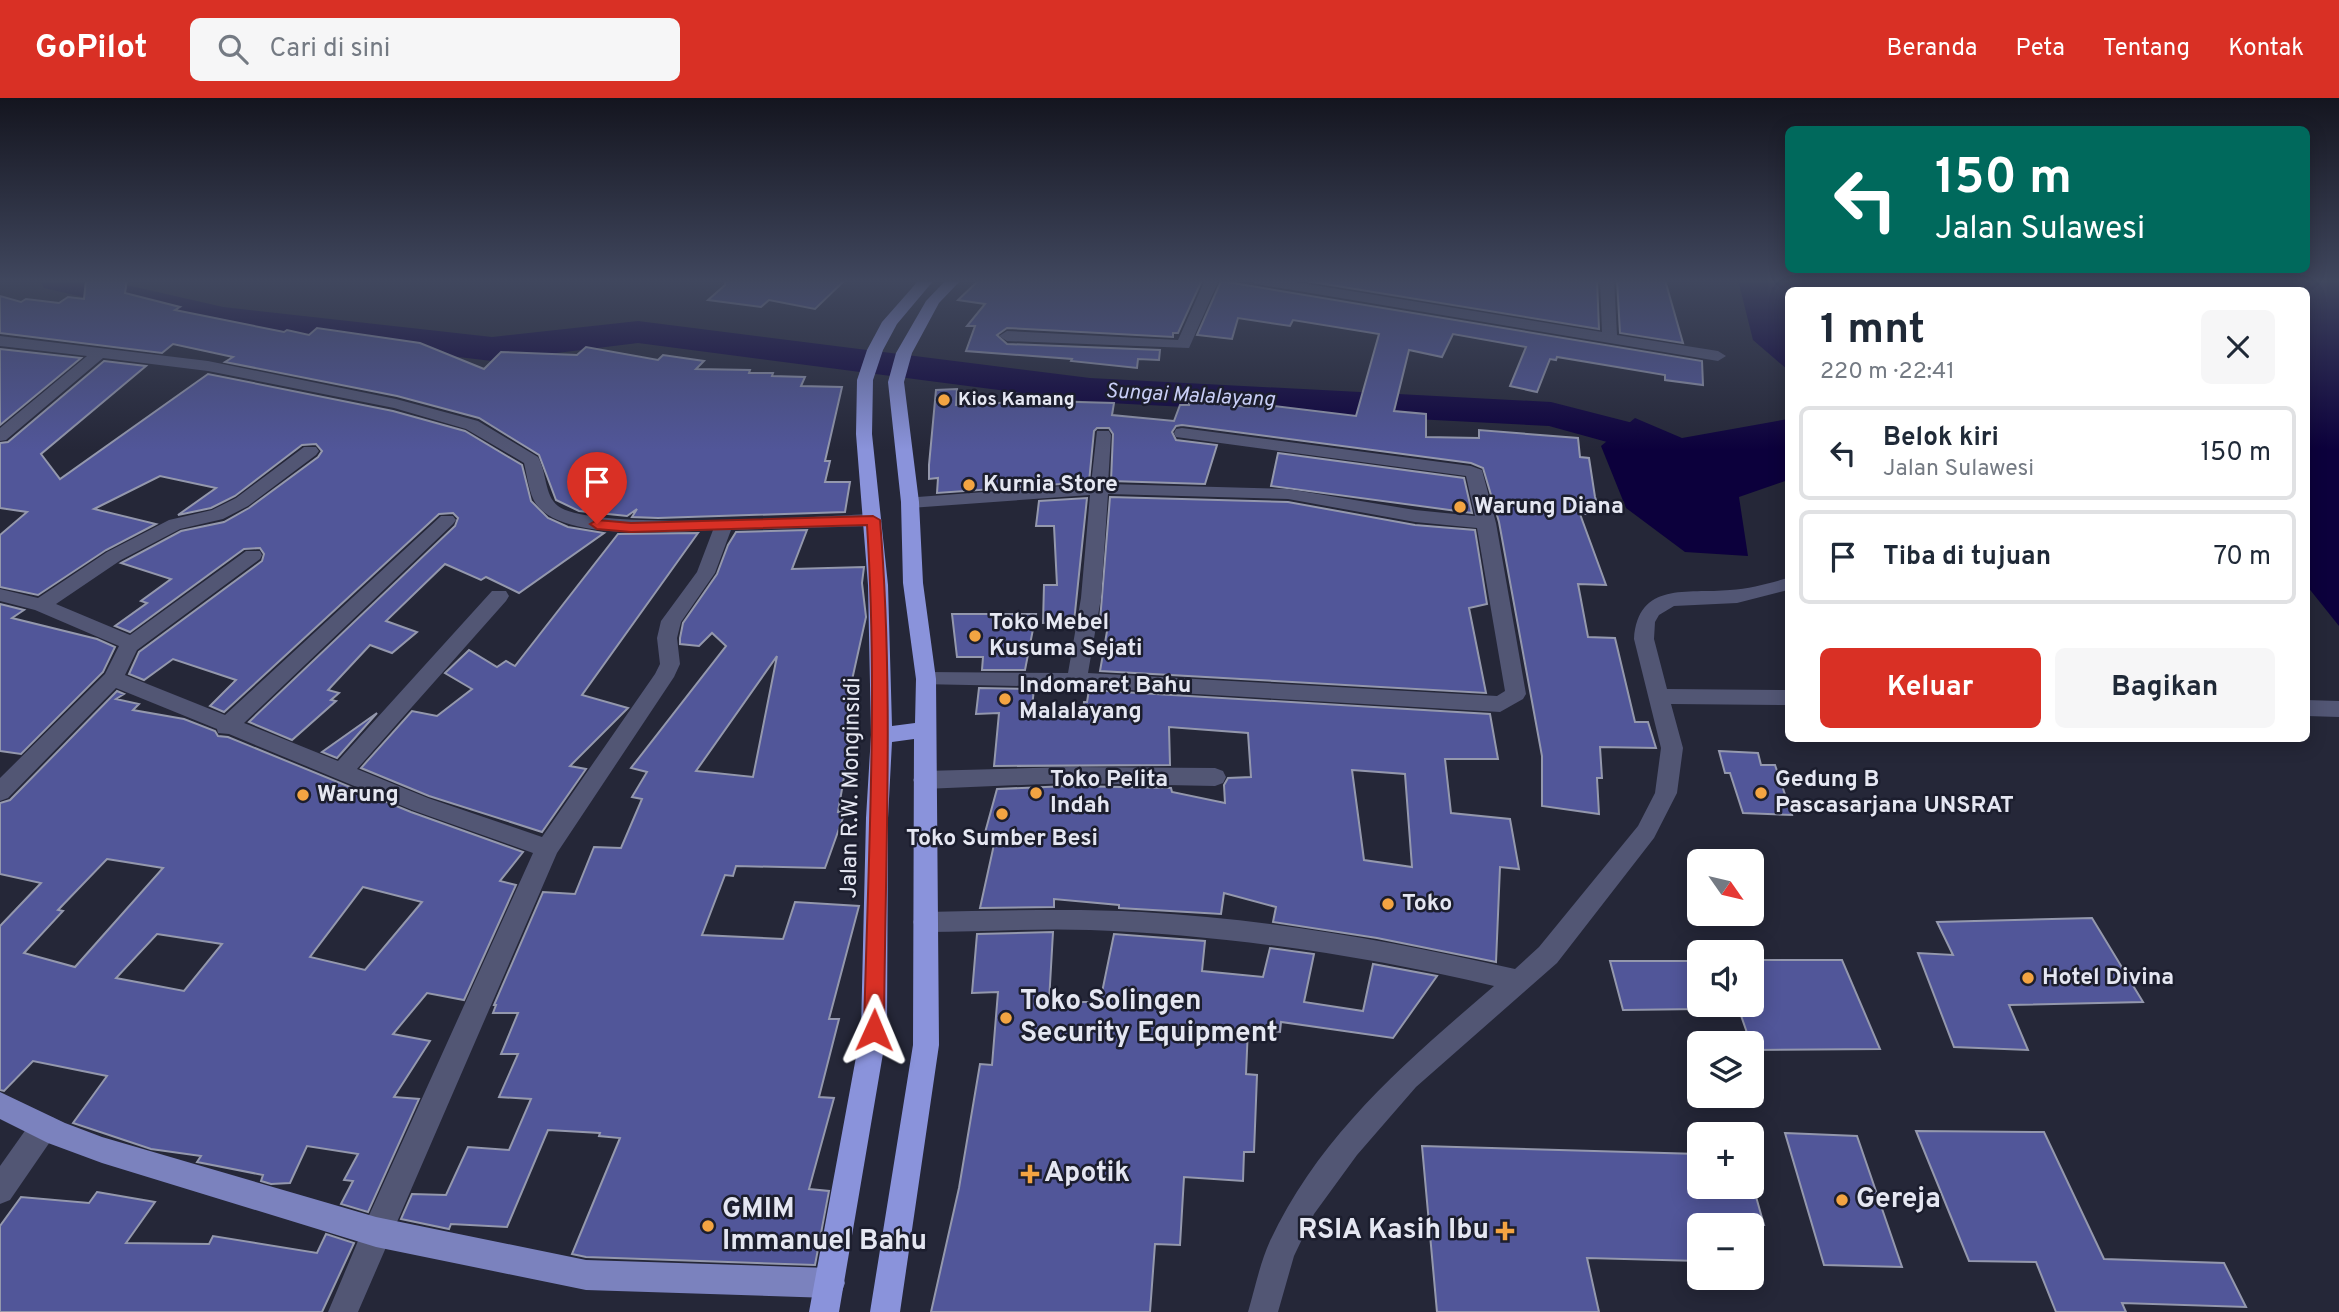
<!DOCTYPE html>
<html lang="id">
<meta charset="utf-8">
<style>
body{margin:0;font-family:Overpass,sans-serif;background:#f6f6f7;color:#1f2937;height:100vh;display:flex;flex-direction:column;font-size:26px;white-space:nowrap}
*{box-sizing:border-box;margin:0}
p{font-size:23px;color:#747a83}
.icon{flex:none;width:38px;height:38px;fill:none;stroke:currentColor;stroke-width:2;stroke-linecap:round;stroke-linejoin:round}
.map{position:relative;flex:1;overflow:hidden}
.panel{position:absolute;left:1785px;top:189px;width:525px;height:455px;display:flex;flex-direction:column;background:#fff;border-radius:10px;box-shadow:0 4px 18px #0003}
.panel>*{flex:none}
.hud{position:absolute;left:1785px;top:28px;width:525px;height:147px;border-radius:10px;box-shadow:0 4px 18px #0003;background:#00695c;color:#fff;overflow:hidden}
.needle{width:46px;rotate:124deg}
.controls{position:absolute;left:1687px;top:751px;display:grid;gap:14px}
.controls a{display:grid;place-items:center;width:77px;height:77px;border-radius:10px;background:#fff;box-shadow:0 4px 18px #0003;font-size:35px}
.pin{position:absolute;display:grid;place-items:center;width:60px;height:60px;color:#fff;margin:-72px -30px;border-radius:50% 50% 50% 0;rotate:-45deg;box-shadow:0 0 7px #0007}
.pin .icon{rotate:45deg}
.me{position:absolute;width:77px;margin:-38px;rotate:1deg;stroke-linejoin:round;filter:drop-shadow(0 0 5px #0008)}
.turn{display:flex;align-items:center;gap:24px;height:147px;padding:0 35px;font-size:32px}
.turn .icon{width:91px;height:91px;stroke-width:2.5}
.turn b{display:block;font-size:49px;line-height:60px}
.round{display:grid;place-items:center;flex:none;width:74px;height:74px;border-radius:10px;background:#f6f6f7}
.summary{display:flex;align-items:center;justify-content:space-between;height:119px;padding:0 35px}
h1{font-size:42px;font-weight:700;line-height:52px}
.primary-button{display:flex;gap:14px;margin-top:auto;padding:14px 35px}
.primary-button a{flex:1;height:80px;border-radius:10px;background:#d93025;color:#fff;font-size:28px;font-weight:700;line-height:80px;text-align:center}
.primary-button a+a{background:#f6f6f7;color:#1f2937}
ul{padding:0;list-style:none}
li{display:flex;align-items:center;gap:21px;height:94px;margin:0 14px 10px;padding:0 21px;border:4px solid #e0e1e3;border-radius:10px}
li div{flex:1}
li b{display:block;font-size:26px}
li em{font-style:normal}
header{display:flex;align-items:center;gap:42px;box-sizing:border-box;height:98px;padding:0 35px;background:#d93025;color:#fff}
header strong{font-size:33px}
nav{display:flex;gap:38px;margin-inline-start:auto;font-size:24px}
.search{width:490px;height:63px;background:#f6f6f7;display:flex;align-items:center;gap:18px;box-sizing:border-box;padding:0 24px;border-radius:10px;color:#747a83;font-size:26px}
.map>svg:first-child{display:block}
</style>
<header>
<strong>GoPilot</strong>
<div class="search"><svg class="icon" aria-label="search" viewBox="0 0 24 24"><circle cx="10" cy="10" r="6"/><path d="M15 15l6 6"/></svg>Cari di sini</div>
<nav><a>Beranda</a><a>Peta</a><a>Tentang</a><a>Kontak</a></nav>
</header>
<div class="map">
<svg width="2339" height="1214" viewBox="0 0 2339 1214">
<rect width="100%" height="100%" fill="#252738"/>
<g fill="#0c003c">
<path d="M1738 182H2339V528L2307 488 2306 192H1788V272L1753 242Z"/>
<path d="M1635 320 1682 340 1788 321V382L1739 399 1748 458 1685 454 1626 410 1601 348Z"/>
</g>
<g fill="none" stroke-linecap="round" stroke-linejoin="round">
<path fill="#0c003c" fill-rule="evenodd" d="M39 182H105L223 209 492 239 638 223 1090 280 1551 304 1633 325 1639 334 1633 343 1618 347 1549 328 1090 304 638 245 492 263 223 231 44 190Z"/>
</g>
<g fill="#515699" stroke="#9498ad" stroke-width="2" fill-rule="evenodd">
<path d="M86 182H127L125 195 180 209 175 212 284 234 287 232 309 237 317 230 420 245 484 271 501 254 577 257 586 249 658 262 663 257 704 263 696 271 750 272 749 275H773L772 278 805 279 801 288 842 289 825 363H830L825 384H850L845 414 658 420 632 419 637 411 627 418 579 413 556 402 539 357 479 320 397 298 225 264 233 259 173 246 162 255 0 235V198L21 204 26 201 59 205 68 199 84 201Z"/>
<path d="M725 182H845L815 211 769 202 761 209 708 202 725 187Z"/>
<path d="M979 182H1202L1178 235H1173V239L1007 230 997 237 1007 246 1160 252 1159 262 1138 261 1137 270 1071 263 1072 261 966 253 975 228H967L985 206 958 202Z"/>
<path d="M1300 182H1597L1599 231Z"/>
<path d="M1617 182H1665L1683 245 1620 235Z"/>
<path d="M1221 183 1702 263 1703 287 1665 282V277L1557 259 1556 262 1550 261 1537 294 1510 288 1526 249 1453 236 1442 259 1409 252 1394 313 1426 316V339L1479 340V332L1578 340 1580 359 1589 360 1595 399 1601 416H1580L1606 487 1578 486 1588 539 1615 540 1635 624H1648L1656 650 1600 649 1602 680H1597L1599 716 1542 708V658L1499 424 1483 370 1471 365 1182 327 1176 328 1172 334 1176 342 1217 347 1205 386 1111 383 1113 336 1109 330H1097L1094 333 1089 384 937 395 938 380 929 381V367L936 292 957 291 956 307 1042 303 1114 305 1112 317 1174 323 1180 307H1189V303L1249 309 1250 305 1356 318 1379 236 1293 222 1290 228 1238 220 1232 241 1197 237Z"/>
<path d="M0 251 81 260 0 327Z"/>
<path d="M104 263 146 268 41 356 60 381 208 276 393 313 465 333 522 367 531 403 548 420 568 429 604 435 519 495 486 479 481 482 445 466 386 523 417 534 392 555 370 547 328 592 339 595 331 602 336 603 292 642 249 624 455 428 458 420 453 415 439 416 224 614 210 608 236 582 173 561 144 582 129 576 139 554 262 463 264 456 260 450 244 451 130 534 115 528 147 505 141 503 171 481 121 465 181 433 224 424 249 410 318 359 322 353 316 346 302 347 235 398 211 410 178 417 216 390 160 378 94 411 156 426 106 452 38 497 0 489V437L27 414 0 410V345L8 344Z"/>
<path d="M1278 355 1464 380 1472 415 1271 388Z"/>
<path d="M1110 399 1288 404 1415 427 1475 432 1487 506 1469 510 1486 595 1100 573 1109 522 1100 523Z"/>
<path d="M1087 400 1074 524 1043 525 1044 487H1057L1054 428H1036L1039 403Z"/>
<path d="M807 432 792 471 864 469 862 485 866 519 852 582H856L849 617 855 616 838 714H845L825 770 736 768 733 778 725 777 702 837 783 841 795 804 859 808 829 921H839L819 999 834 1000 809 1091 829 1093 815 1167 586 1159 572 1156 620 1040 599 1038 600 1035 548 1032 507 1129 451 1126 449 1131 401 1121 412 1096 446 1097 468 1049 509 1052 531 1001 499 999 518 956H501L518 915H493L496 907H494L543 794 575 796 594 749 621 750 642 701 632 699 647 674 631 670 726 548 712 535 699 548 680 546V540L683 525 717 476 728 447 736 434ZM777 558 753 679 696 673Z"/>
<path d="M698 435 582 597 628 610 570 668 586 671 542 734 429 698 361 670 412 613 437 618 472 591 445 575 469 552 497 569 506 563 515 568 618 436Z"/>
<path d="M0 506 24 512 12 520 97 541 115 549 103 574 21 656 0 653Z"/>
<path d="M952 516H1036L1025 572H982L983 559H957Z"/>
<path d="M979 590 1034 591 1031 618 1083 617 1084 604H1087L1089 592 1490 616 1498 661H1445L1451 715 1510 721 1519 771 1500 769 1496 864 1377 840 1273 824 1276 809 1224 795 1221 816 1119 810V807L1054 801V809L980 810 995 742H983L997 691 1069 688 1171 690 1172 694 1225 705 1224 687 1228 680 1251 679 1248 635 1169 629 1170 667 994 668 999 615 976 616ZM1352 672 1405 676 1412 769 1364 762Z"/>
<path d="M117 593 124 596 116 601 139 606 133 612 184 621 215 633 218 638 228 639 411 714 523 754 500 783 516 787 464 902 427 895 393 936 430 943 394 999 419 1001 368 1114 341 1106 353 1083 344 1082 358 1056 307 1048 290 1085 271 1086 261 1083 263 1077 197 1064 201 1058 151 1051 73 1025 107 978 33 963 4 993 0 992V828L41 785 0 776V705L10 702ZM107 761 163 770 75 869 24 855 63 813 58 812ZM363 789 422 804 365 872 310 859ZM157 836 222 846 184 893 116 880Z"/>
<path d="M377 615 337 660 322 654Z"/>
<path d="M1719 653 1758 655 1761 667H1775L1792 717 1743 715 1730 675H1725Z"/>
<path d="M2092 820 2143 904 2009 907 2028 952 1954 949 1918 855 1953 857 1937 824Z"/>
<path d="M1053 834 1049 904H1100L1114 836 1205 843 1202 873 1263 879 1270 850 1314 856 1304 904 1363 913 1373 866 1437 878 1393 940 1281 924 1280 934 1248 930 1246 976 1257 977 1254 1054H1244L1243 1083 1184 1079 1180 1147 1155 1146 1150 1214H931L959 1090 980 966 992 967 998 894 972 895 977 836Z"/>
<path d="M1752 862H1842L1880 951 1753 952 1737 906H1752Z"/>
<path d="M1610 863H1699V911L1623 912Z"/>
<path d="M1916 1033 2044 1034 2104 1161 2224 1165 2246 1209 2122 1205 2126 1214H2056L2036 1164 1969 1163Z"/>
<path d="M1785 1035 1857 1038 1902 1169 1824 1167Z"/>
<path d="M1422 1048 1699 1056V1088H1753L1764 1127H1699V1163L1587 1160 1599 1214H1437Z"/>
<path d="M97 1094 155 1104 126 1145 209 1146 213 1138 317 1155 326 1136 354 1145 322 1214H0V1128L21 1099 89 1105Z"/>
</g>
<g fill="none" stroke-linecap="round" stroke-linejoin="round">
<g fill="#525674" fill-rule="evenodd">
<path d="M1205 182H1219L1189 250 1007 243 999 238 1007 233 1178 242Z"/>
<path d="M1249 182H1283L1602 234 1600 182H1614L1617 237 1718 253 1726 258 1718 263 1256 186Z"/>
<path d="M0 238 208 263 396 301 478 323 538 359C547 374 544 397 558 408 591 434 819 418 873 416L882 422 873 428 731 432 715 475 681 524 677 540 680 566 674 579 557 755 358 1214H328L366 1124 533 755 412 712 229 636 218 635 217 631 116 590 8 700 0 703V680L105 576 119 548 35 512 0 503V491L38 500 107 454 169 422 212 412 236 400 304 349H316L319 353 316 357 248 408 223 421 180 431 121 462 56 506 130 537 246 453H260L262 457 260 461 137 552 125 577 225 617 441 418H453L456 422 453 426 244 625 338 663 492 493H506L509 498 506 503 357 671 428 700 542 739 655 576 660 566 657 540 661 523 697 474 713 432C671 434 562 443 536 406 529 396 527 377 524 365L466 331 394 310 208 273 103 260 6 342 0 343V330L87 258 0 248Z"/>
<path d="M1182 330 1471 368 1482 372 1496 425 1526 596 1523 601 1500 614 1077 589 919 586 916 581 919 576 926 574 1068 575 1081 500 1090 397 910 410 904 408 901 404 904 400 1091 386 1097 333H1109L1111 337 1108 386 1288 391 1415 412 1475 418 1466 378 1176 339 1174 335 1176 331ZM1108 396 1288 401 1415 424 1477 430 1505 593 1497 598 1088 575 1101 500Z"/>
<path d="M1788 480V492L1737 505 1674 508 1659 517 1655 524 1654 541 1667 591 1788 592V607L1671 606 1683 650 1677 695 1654 740 1557 865 1416 989 1357 1057 1314 1116 1294 1158 1278 1214H1248C1255 1190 1260 1165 1270 1143 1320 1036 1407 963 1494 888 1361 857 1226 837 1090 832 1035 830 980 834 925 834L916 831 913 824 916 817 925 814C998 813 1070 810 1142 814 1268 821 1392 843 1515 871L1539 849 1638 728 1655 695 1661 650 1634 541C1638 483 1687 496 1730 492 1750 491 1769 485 1788 480Z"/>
<path d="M2306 602 2339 603V619L2306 618Z"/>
<path d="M1069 669 1215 670 1223 673 1226 679 1223 685 1215 688 1069 685 924 691 916 688 913 682 916 676 924 673Z"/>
<path d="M44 1016 54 1020 58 1029 54 1038 10 1102 0 1106V1068L34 1020Z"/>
</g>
<path fill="#7b82be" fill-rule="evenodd" d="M0 994 65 1025 102 1039 376 1119 586 1162 830 1170 841 1174 845 1185 841 1196 830 1200 586 1192 376 1149 102 1065 48 1045 0 1021Z"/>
<path fill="#8a93db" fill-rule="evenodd" d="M919 182H934L897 226 883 252 873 282 872 336 888 487 892 628 915 625 916 581 903 485 901 404 888 284 896 255 926 203 946 182H961L939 205 912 255 904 284 919 404 923 485 936 581 939 947 900 1214H870L913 947 914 641 892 644 888 720 887 932 839 1214H809L861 932 866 720 871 637 868 487 856 336 857 282 867 252 882 224Z"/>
</g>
<linearGradient id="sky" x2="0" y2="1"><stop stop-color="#14151f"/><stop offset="0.52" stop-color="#40475e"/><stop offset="1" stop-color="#40475e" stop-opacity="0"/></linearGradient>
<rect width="2339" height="352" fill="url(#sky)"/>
<path fill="#d93025" stroke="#8d1f18" stroke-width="2" d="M873 418 880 422C894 592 885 762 884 932L881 938 874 941 867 938 864 932C868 764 878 595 867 427L631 434 597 431 590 426 597 422 631 425Z"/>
<g fill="#f3a442" stroke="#1c1e2e" stroke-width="2.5">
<circle cx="944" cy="302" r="7"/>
<circle cx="969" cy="387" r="7"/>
<circle cx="1460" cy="409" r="7"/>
<circle cx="975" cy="538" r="7"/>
<circle cx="1005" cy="601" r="7"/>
<circle cx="1036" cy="695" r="7"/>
<circle cx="1761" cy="695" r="7"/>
<circle cx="303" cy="697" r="7"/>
<circle cx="1002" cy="716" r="7"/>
<circle cx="1388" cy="806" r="7"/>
<circle cx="2028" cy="880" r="7"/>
<circle cx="1006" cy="920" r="7"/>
<path d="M1026.5 1065.5h7v7h7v7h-7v7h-7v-7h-7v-7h7z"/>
<circle cx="1842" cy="1102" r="7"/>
<circle cx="708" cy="1128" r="7"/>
<path d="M1501.5 1122.5h7v7h7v7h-7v7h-7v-7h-7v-7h7z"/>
</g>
<g text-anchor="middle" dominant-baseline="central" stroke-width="5" stroke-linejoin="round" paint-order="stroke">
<g font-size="19" font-weight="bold" fill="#e5e7f2" stroke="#1c1e2e" text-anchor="start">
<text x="958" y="302">Kios Kamang</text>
</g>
<g font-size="21" font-style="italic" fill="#c8cef6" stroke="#1c1e2e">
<text transform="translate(1190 298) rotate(3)">Sungai Malalayang</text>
</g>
<g font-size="23" font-weight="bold" fill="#e5e7f2" stroke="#1c1e2e" text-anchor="start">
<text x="983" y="387">Kurnia Store</text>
<text x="1474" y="409">Warung Diana</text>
<text x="989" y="525">Toko Mebel<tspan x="989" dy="26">Kusuma Sejati</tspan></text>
<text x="1019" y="588">Indomaret Bahu<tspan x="1019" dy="26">Malalayang</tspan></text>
<text x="1050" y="682">Toko Pelita<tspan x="1050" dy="26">Indah</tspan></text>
<text x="1775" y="682">Gedung B<tspan x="1775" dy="26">Pascasarjana UNSRAT</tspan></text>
<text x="317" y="697">Warung</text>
<text x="1002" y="741" text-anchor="middle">Toko Sumber Besi</text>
<text x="1402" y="806">Toko</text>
<text x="2042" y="880">Hotel Divina</text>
</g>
<g font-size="23" fill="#e5e7f2" stroke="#1c1e2e">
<text transform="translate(852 690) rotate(-89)">Jalan R.W. Monginsidi</text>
</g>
<g font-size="28" font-weight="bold" fill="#e5e7f2" stroke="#1c1e2e" text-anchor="start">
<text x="1020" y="904">Toko Solingen<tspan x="1020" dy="32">Security Equipment</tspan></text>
<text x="1044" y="1076">Apotik</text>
<text x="1856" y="1102">Gereja</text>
<text x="722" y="1112">GMIM<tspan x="722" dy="32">Immanuel Bahu</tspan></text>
<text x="1489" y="1133" text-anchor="end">RSIA Kasih Ibu</text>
</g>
</g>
</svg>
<div class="controls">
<a><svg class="needle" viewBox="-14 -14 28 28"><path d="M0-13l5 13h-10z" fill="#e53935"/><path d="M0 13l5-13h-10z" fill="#747a83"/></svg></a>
<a><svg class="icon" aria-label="sound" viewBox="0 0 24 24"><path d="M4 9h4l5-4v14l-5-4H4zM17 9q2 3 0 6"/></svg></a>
<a><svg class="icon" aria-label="layers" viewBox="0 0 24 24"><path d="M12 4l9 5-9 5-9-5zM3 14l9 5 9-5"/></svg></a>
<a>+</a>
<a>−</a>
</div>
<div class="pin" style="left:597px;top:426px;background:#d93025"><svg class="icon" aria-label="arrive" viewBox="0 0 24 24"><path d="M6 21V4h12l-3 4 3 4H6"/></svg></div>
<svg class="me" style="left:874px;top:932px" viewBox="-20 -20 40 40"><path d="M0-17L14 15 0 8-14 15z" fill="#d93025" stroke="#fff" stroke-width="4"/></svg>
<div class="hud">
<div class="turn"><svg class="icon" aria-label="left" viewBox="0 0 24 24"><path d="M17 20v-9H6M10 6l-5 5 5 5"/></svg><div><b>150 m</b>Jalan Sulawesi</div></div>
</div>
<section class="panel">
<div class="summary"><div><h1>1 mnt</h1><p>220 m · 22:41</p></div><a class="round"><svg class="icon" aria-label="close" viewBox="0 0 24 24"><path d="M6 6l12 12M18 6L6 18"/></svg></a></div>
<ul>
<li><svg class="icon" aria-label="left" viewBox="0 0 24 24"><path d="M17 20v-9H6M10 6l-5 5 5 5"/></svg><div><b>Belok kiri</b><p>Jalan Sulawesi</p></div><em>150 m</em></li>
<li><svg class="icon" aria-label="arrive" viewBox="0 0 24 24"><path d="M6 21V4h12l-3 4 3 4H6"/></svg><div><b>Tiba di tujuan</b></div><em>70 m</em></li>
</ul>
<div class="primary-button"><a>Keluar</a><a>Bagikan</a></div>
</section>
</div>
